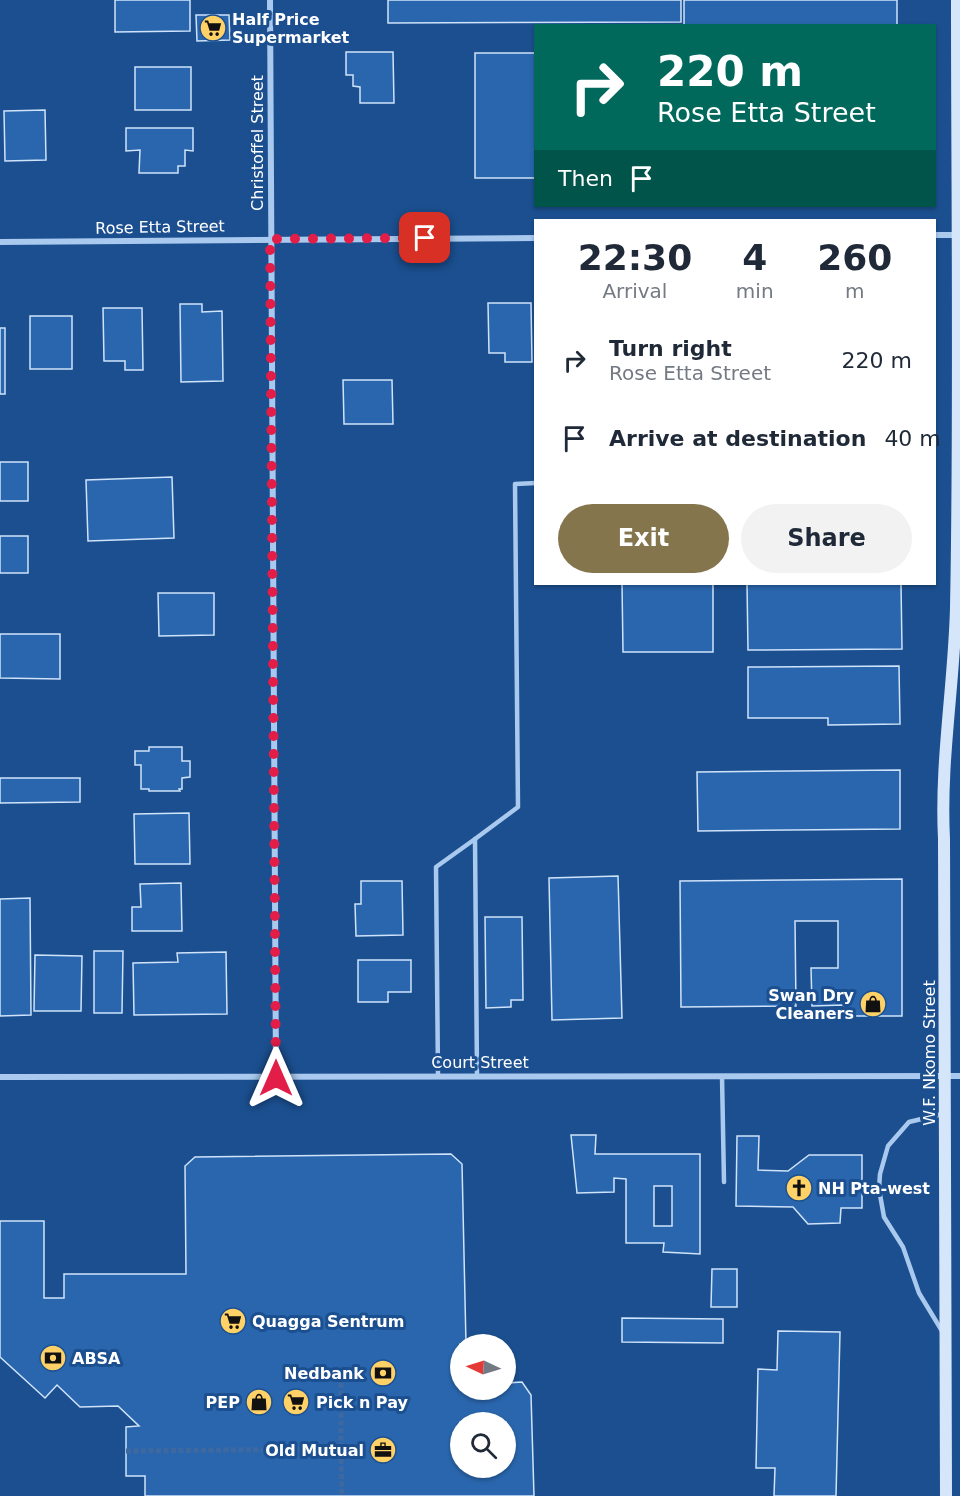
<!DOCTYPE html>
<style>
body{margin:0;font-family:"DejaVu Sans",sans-serif;background:#f2f2f3;color:#1f2937;height:100vh;display:flex;flex-direction:column;font-size:22px;white-space:nowrap}
*{box-sizing:border-box;margin:0}
p{font-size:20px;color:#747a83}
.icon{flex:none;width:33px;height:33px;fill:none;stroke:currentColor;stroke-width:2;stroke-linecap:round;stroke-linejoin:round}
.map{position:relative;flex:1;overflow:hidden}
.panel{position:absolute;left:534px;top:219px;width:402px;height:366px;display:flex;flex-direction:column;background:#fff;border-radius:0px;box-shadow:0 2px 4px #0004}
.panel>*{flex:none}
.guide{position:absolute;left:534px;top:24px;width:402px;height:183px;border-radius:0px;box-shadow:0 2px 4px #0004;background:#00695c;color:#fff;overflow:hidden}
.needle{width:39px;rotate:274deg}
.tools{position:absolute;left:450px;top:1334px;display:grid;gap:12px}
.tools a{display:grid;place-items:center;width:66px;height:66px;border-radius:50%;background:#fff;box-shadow:0 2px 4px #0004;font-size:30px}
.pin{position:absolute;display:grid;place-items:center;width:51px;height:51px;color:#fff;margin:-26px;border-radius:12px;box-shadow:0 3px 9px #0006}
.me{position:absolute;width:66px;margin:-33px;rotate:0deg;stroke-linejoin:round;filter:drop-shadow(0 0 4px #0008)}
.turn{display:flex;align-items:center;gap:21px;height:126px;padding:0 24px;font-size:27px}
.turn .icon{width:78px;height:78px;stroke-width:2.5}
.turn b{display:block;font-size:42px;line-height:51px}
.then{display:flex;align-items:center;height:57px;padding:0 24px;background:#0003;gap:12px;font-size:22px}
.eta{display:flex;justify-content:space-evenly;align-items:center;height:102px;text-align:center}
.eta b{font-size:36px;font-weight:800;line-height:42px}
.action{display:flex;gap:12px;margin-top:auto;padding:12px 24px}
.action a{flex:1;height:69px;border-radius:36px;background:#84754c;color:#fff;font-size:24px;font-weight:800;line-height:69px;text-align:center}
.action a+a{background:#f2f2f3;color:#1f2937}
ul{padding:0;list-style:none}
li{display:flex;align-items:center;gap:18px;height:78px;padding:0 24px}
li div{flex:1}
li b{display:block;font-size:22px}
li em{font-style:normal}
.map>svg:first-child{display:block}
</style>
<div class="map">
<svg width="960" height="1496" viewBox="0 0 960 1496">
<rect width="100%" height="100%" fill="#1b4f8f"/>
<g fill="#2a66ad" stroke="#cfe3fa" stroke-width="1.5" fill-rule="evenodd">
<path d="M115 0H190V31L115 32Z"/>
<path d="M388 0H681V22L388 23Z"/>
<rect x="684" y="0" width="213" height="26"/>
<path d="M196 15H229L230 40 197 41Z"/>
<path d="M346 52H393L394 103H360V87L353 86V75H346Z"/>
<rect x="475" y="53" width="61" height="125"/>
<rect x="135" y="67" width="56" height="43"/>
<path d="M45 110 46 160 5 161 4 111Z"/>
<path d="M126 128H193V151L185 150V166H178V173H139L140 150 126 151Z"/>
<path d="M488 303H531L532 362H505V353H489Z"/>
<path d="M180 304H202V312L222 311 223 381 181 382Z"/>
<path d="M103 308H142L143 370H125V361H104Z"/>
<rect x="30" y="316" width="42" height="53"/>
<rect x="0" y="328" width="5" height="66"/>
<path d="M343 380H392L393 424H344Z"/>
<rect x="0" y="462" width="28" height="39"/>
<path d="M172 477 174 538 88 541 86 480Z"/>
<rect x="0" y="536" width="28" height="37"/>
<path d="M622 584H713V652H623Z"/>
<path d="M747 584H901L902 649 748 650Z"/>
<path d="M158 593H214V635L159 636Z"/>
<path d="M0 634H60V679L0 678Z"/>
<path d="M899 666 900 724 828 725V718H748V667Z"/>
<path d="M149 747H182V761H190V777L182 778V789H179L180 791H149V789H141V765H135V751H149Z"/>
<path d="M900 770V829L698 831 697 772Z"/>
<path d="M0 778H80V802L0 803Z"/>
<path d="M189 813 190 864H135L134 814Z"/>
<path d="M618 876 622 1018 552 1020 549 878Z"/>
<path d="M902 879V1016H845L844 1005 812 1006 811 968H838V921H795L796 1006 681 1007 680 881Z"/>
<path d="M361 881H402L403 935 356 936 355 904H361Z"/>
<path d="M181 883 182 931H132V907H141L140 884Z"/>
<path d="M30 898 31 1015 0 1016V899Z"/>
<path d="M485 917H522L523 1000H511V1007L486 1008Z"/>
<path d="M94 951H123L122 1013H94Z"/>
<path d="M226 952 227 1014 134 1015 133 963 178 962 177 953Z"/>
<path d="M35 955 82 956 81 1011H34Z"/>
<path d="M358 960H411V992H388V1002H358Z"/>
<path d="M571 1135H596L595 1154H700V1254L663 1252 664 1243H626V1179L614 1178V1192L577 1193ZM654 1186H672V1226H654Z"/>
<path d="M737 1136H759L758 1170 788 1171 809 1155H862V1208H841L840 1223 808 1224 793 1207 736 1206Z"/>
<path d="M451 1154 462 1164 466 1344H460V1389H506V1383L522 1382 531 1395 534 1496H145V1476H126V1427L139 1426 118 1406 80 1407 57 1385 45 1398 0 1357V1221H44V1298H64V1274H186L185 1166 195 1157ZM460 1422H506V1467H460Z"/>
<path d="M712 1269H737V1307H711Z"/>
<path d="M622 1318 723 1319V1343L622 1342Z"/>
<path d="M778 1331 840 1332 836 1496H774L775 1468H756L758 1369 777 1370Z"/>
</g>
<g fill="none" stroke-linecap="round" stroke-linejoin="round">
<g stroke="#3d69a0" stroke-width="5" stroke-dasharray="5 2.5" stroke-linecap="butt">
<path d="M341 1368V1449"/>
<path d="M126 1451 341 1449 342 1496"/>
</g>
<g stroke="#a9c9ee" stroke-width="4.5">
<path d="M475 839 518 807 515 484 536 483"/>
<path d="M438 1076 436 867 475 839 477 1075"/>
<path d="M722 1076 724 1182"/>
<path d="M942 1331 919 1293 903 1247 884 1217 879 1189 880 1174 888 1146 909 1122 942 1114"/>
</g>
<g stroke="#a9c9ee" stroke-width="6">
<path d="M270 0 276 1078"/>
<path d="M934 235H959"/>
<path d="M0 242 536 238"/>
<path d="M0 1077 960 1076"/>
</g>
<path stroke="#d6e6fa" stroke-width="12" d="M946 1496 944 839C940 762 954 686 956 608 960 406 957 203 957 0"/>
</g>
<g fill="none" stroke-linecap="round" stroke-linejoin="round">
<path stroke="#e11d48" stroke-width="10" stroke-dasharray="0 18" d="M276 1078 270 239 425 238"/>
</g>
<defs>
<symbol id="supermarket-disc" viewBox="-11 -11 22 22"><circle r="9.5" fill="#ffd166" stroke="#1b4f8f"/><path d="M-6-5.5h2.5l.6 2H6L4.5 2H-2.5L-4.4-4H-6ZM-1.5 3.2a1.3 1.3 0 1 0 .1 0ZM3 3.2a1.3 1.3 0 1 0 .1 0Z" fill="#111"/></symbol>
<symbol id="shop-disc" viewBox="-11 -11 22 22"><circle r="9.5" fill="#ffd166" stroke="#1b4f8f"/><path d="M-5-2.5h2.3a2.7 3.5 0 0 1 5.4 0H5L5.5 6h-11ZM-1.5-2.5h3a1.5 2.3 0 0 0-3 0Z" fill="#111"/></symbol>
<symbol id="church-disc" viewBox="-11 -11 22 22"><circle r="9.5" fill="#ffd166" stroke="#1b4f8f"/><path d="M-1.2-6h2.4v3.5h3.3v2.4h-3.3V6h-2.4V-.1h-3.3v-2.4h3.3Z" fill="#111"/></symbol>
<symbol id="bank-disc" viewBox="-11 -11 22 22"><circle r="9.5" fill="#ffd166" stroke="#1b4f8f"/><path d="M-6-4H6V4H-6ZM0-2.3a2.3 2.3 0 1 0 0 4.6a2.3 2.3 0 1 0 0-4.6Z" fill="#111"/></symbol>
<symbol id="office-disc" viewBox="-11 -11 22 22"><circle r="9.5" fill="#ffd166" stroke="#1b4f8f"/><path d="M-6-3h4V-5.5h4V-3h4V5H-6ZM-1-4.5V-3h2v-1.5ZM-6 0V1H6V0Z" fill="#111"/></symbol>
</defs>
<g fill-rule="evenodd">
<use href="#supermarket-disc" x="198" y="13" width="30" height="30"/>
<use href="#shop-disc" x="858" y="989" width="30" height="30"/>
<use href="#church-disc" x="784" y="1173" width="30" height="30"/>
<use href="#supermarket-disc" x="218" y="1306" width="30" height="30"/>
<use href="#bank-disc" x="38" y="1343" width="30" height="30"/>
<use href="#bank-disc" x="368" y="1358" width="30" height="30"/>
<use href="#shop-disc" x="244" y="1387" width="30" height="30"/>
<use href="#supermarket-disc" x="281" y="1387" width="30" height="30"/>
<use href="#office-disc" x="368" y="1435" width="30" height="30"/>
</g>
<g text-anchor="middle" dominant-baseline="central" stroke-width="6" stroke-linejoin="round" paint-order="stroke">
<g font-size="16" font-weight="bold" fill="#fff" stroke="#1b4f8f" text-anchor="start">
<text x="232" y="19">Half Price<tspan x="232" dy="18">Supermarket</tspan></text>
<text x="854" y="995" text-anchor="end">Swan Dry<tspan x="854" dy="18">Cleaners</tspan></text>
<text x="818" y="1188">NH Pta-west</text>
<text x="252" y="1321">Quagga Sentrum</text>
<text x="72" y="1358">ABSA</text>
<text x="364" y="1373" text-anchor="end">Nedbank</text>
<text x="240" y="1402" text-anchor="end">PEP</text>
<text x="316" y="1402">Pick n Pay</text>
<text x="364" y="1450" text-anchor="end">Old Mutual</text>
</g>
<g font-size="16" fill="#fff" stroke="#1b4f8f">
<text transform="translate(257 143) rotate(-90)">Christoffel Street</text>
<text transform="translate(160 227) rotate(-1)">Rose Etta Street</text>
<text transform="translate(929 1053) rotate(-90)">W.F. Nkomo Street</text>
<text x="480" y="1062">Court Street</text>
</g>
</g>
</svg>
<div class="tools">
<a><svg class="needle" viewBox="-14 -14 28 28"><path d="M0-13l5 13h-10z" fill="#e53935"/><path d="M0 13l5-13h-10z" fill="#747a83"/></svg></a>
<a><svg class="icon" aria-label="search" viewBox="0 0 24 24"><circle cx="10" cy="10" r="6"/><path d="M15 15l6 6"/></svg></a>
</div>
<div class="pin" style="left:425px;top:238px;background:#d93025"><svg class="icon" aria-label="arrive" viewBox="0 0 24 24"><path d="M6 21V4h12l-3 4 3 4H6"/></svg></div>
<svg class="me" style="left:276px;top:1078px" viewBox="-20 -20 40 40"><path d="M0-17L14 15 0 8-14 15z" fill="#e11d48" stroke="#fff" stroke-width="4"/></svg>
<div class="guide">
<div class="turn"><svg class="icon" aria-label="right" viewBox="0 0 24 24"><path d="M7 20v-9h11M14 6l5 5-5 5"/></svg><div><b>220 m</b>Rose Etta Street</div></div>
<div class="then">Then<svg class="icon" aria-label="arrive" viewBox="0 0 24 24"><path d="M6 21V4h12l-3 4 3 4H6"/></svg></div>
</div>
<section class="panel">
<div class="eta">
<div><b>22:30</b><p>Arrival</p></div>
<div><b>4</b><p>min</p></div>
<div><b>260</b><p>m</p></div>
</div>
<ul>
<li><svg class="icon" aria-label="right" viewBox="0 0 24 24"><path d="M7 20v-9h11M14 6l5 5-5 5"/></svg><div><b>Turn right</b><p>Rose Etta Street</p></div><em>220 m</em></li>
<li><svg class="icon" aria-label="arrive" viewBox="0 0 24 24"><path d="M6 21V4h12l-3 4 3 4H6"/></svg><div><b>Arrive at destination</b></div><em>40 m</em></li>
</ul>
<div class="action"><a>Exit</a><a>Share</a></div>
</section>
</div>
